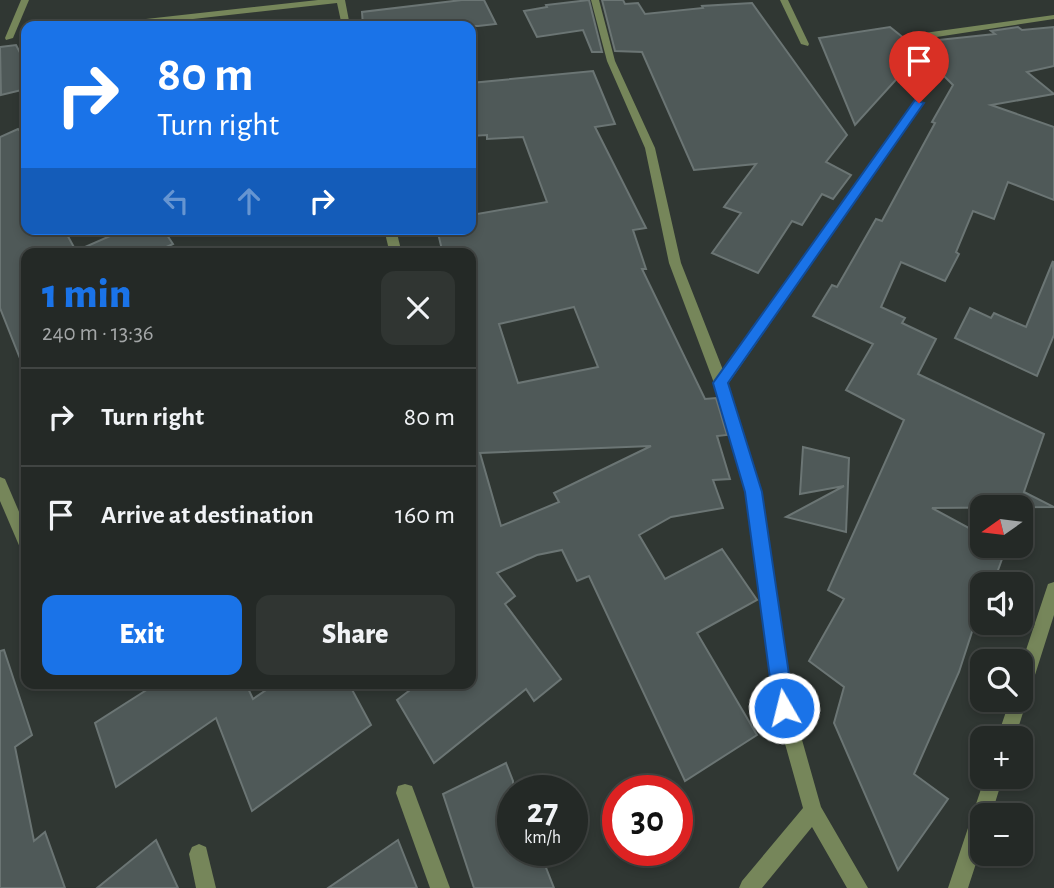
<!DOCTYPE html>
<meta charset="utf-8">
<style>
body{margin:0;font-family:"Alegreya Sans",sans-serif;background:#303532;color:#f1f3f6;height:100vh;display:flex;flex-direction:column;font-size:26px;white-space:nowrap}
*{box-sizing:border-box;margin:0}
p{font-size:23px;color:#a3a6a7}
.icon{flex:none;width:38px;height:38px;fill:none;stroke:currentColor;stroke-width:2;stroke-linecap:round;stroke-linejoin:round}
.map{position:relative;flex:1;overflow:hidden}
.details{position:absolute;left:21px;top:248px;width:455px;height:441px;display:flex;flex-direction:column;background:#242926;border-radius:14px;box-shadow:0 4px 10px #0003,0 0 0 2px #414543}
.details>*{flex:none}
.banner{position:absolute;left:21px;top:21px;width:455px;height:214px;border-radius:14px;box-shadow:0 4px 10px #0003,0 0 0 2px #414543;background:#1a73e8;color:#fff;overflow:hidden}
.needle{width:46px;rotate:256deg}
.controls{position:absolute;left:970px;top:495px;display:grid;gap:14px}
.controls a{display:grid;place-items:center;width:63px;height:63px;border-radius:14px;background:#242926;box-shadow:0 4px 10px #0003,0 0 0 2px #414543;font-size:35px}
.speed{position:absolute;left:497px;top:775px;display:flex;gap:14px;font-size:35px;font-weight:700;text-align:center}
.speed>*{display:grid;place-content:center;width:91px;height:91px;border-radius:50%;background:#242926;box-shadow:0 4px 10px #0003,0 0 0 2px #414543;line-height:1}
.speed small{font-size:18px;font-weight:400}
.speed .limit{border:10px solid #d22;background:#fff;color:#111}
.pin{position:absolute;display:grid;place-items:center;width:60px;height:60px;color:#fff;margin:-72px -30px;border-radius:50% 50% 50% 0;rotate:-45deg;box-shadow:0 0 7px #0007}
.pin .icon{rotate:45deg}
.me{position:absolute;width:77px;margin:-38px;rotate:352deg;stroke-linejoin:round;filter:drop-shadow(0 0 5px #0008)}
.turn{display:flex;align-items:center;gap:24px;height:147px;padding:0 21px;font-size:32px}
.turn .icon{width:91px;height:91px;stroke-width:2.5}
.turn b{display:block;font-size:49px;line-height:60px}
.lanes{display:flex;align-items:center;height:66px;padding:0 21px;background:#0003;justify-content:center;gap:35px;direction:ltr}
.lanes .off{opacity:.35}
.round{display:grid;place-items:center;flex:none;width:74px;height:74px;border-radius:14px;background:#303532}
.overview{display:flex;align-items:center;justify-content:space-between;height:119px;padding:0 21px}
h1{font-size:42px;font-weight:800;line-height:52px;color:#1a73e8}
.primary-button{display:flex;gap:14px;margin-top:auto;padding:14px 21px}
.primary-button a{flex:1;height:80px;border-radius:14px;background:#1a73e8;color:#fff;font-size:28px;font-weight:800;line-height:80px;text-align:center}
.primary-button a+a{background:#303532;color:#f1f3f6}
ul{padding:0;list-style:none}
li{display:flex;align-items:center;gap:21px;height:98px;padding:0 21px;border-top:2px solid #414543}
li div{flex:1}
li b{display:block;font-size:26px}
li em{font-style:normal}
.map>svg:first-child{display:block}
</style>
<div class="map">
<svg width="1054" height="888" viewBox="0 0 1054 888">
<rect width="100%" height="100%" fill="#303733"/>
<g fill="#4f5958" stroke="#6b7574" stroke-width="2" fill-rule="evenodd">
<path d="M462 0H484L496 24 478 26H363L362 12Z"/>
<path d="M589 0 602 52H592L583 30 537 37 524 11 547 7 546 5Z"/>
<path d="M602 0H623L625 4 638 3 645 14 703 8 702 6 752 3 847 135 826 162 851 175 833 199 822 194 802 225 792 221 758 273 712 253 741 213 724 207 756 164 694 170 642 52 615 51Z"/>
<path d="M890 27 910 43 995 34 991 31 1018 27 1022 30 1054 27V66L1027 72 1054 94 991 105 1054 127V200L1008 182 994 219 973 211 956 252 959 254 945 281 901 262 881 307 905 318 902 323 936 339 918 374 1044 434 1024 492 1054 507 932 508 982 535V546L1006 548 993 584H982V601L959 672 914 774 948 799 898 870 834 723 844 687 809 661 844 599 828 590 904 420 846 390 873 344 813 316 832 285 837 287 876 219 882 221 935 123 932 122 953 85 928 60 908 76 902 73 855 125 819 38Z"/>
<path d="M16 45 26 64V89L1 95 0 47Z"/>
<path d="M593 71 615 124 595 127 646 228 633 230 646 269H642L705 399 716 398 727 435 717 436 730 479 713 480 723 508 671 517 639 535 665 579 722 549 757 600 697 633 757 735 685 781 589 576 577 581 562 550 537 555 497 573 515 596 505 604 561 679 534 701 526 689 434 763 397 700 418 684H471V444H477V431L471 432V254H443L437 229H471V215L547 202 523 137 487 139V135L471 136V83ZM574 307 598 367 518 383 499 324ZM651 446 554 493 559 502 501 526 480 453Z"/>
<path d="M18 129 26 137V229H64L76 251 126 229H163L173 244 151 254H26L25 371 0 308V137Z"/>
<path d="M1053 261 1054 335 1037 376 955 338 970 308 991 318 994 313 1026 327Z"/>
<path d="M803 447 849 458 846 532 786 517 844 486 800 494Z"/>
<path d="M4 650 32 735 15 747 34 841 45 832 65 888H0V651Z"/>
<path d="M156 684H246L253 699 275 684H349L371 725 252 811 216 718 116 787 95 723Z"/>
<path d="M506 763 513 781V850H539L554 888H474L443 794Z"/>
<path d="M156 840 178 888H97Z"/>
<path d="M398 840 417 888H328Z"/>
</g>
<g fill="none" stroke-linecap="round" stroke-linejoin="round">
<g fill="#76865a" fill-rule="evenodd">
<path d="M21 0H29L13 38 6 40 5 38Z"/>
<path d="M318 0H345L350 26H342L337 3 130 26H106L110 23Z"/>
<path d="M591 0H599L615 61 655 148 681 263 723 370 916 101 924 103 728 384 760 492 793 708 821 807 868 888H847L812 827 762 888H739L742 881 803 808 775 708 746 492 714 383 669 263 645 148 607 61Z"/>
<path d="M780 0H788L809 44 808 46 801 44Z"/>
<path d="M1054 15V19L917 40 913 37 917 34Z"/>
<path d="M384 229H396L402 254H390Z"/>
<path d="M0 477 5 479 26 528V552L21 550 0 501Z"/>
<path d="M1054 582V615L1015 738H997L1010 700H1020V668L1048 584Z"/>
<path d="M985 777H1003L991 816H982V845L968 888H948Z"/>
<path d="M405 784 412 786 450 888H430L396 793 398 786Z"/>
<path d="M199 844 206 847 216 888H196L189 854 192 847Z"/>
</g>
</g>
<path fill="#1a73e8" stroke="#114b97" stroke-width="2" d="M915 100 924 103 728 383 762 492 794 708 791 715 784 718 777 715 774 708 745 492 713 383Z"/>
</svg>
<div class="controls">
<a><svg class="needle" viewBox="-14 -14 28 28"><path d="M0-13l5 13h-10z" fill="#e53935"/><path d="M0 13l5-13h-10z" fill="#a3a6a7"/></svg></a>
<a><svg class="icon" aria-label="sound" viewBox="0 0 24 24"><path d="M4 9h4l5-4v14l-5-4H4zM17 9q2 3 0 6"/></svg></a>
<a><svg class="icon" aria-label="search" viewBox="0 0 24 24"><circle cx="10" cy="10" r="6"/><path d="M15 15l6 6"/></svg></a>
<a>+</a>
<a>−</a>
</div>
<div class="speed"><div>27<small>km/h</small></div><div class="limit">30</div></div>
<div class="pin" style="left:919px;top:103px;background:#d93025"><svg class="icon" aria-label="arrive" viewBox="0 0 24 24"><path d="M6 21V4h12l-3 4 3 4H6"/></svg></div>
<svg class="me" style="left:784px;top:708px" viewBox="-20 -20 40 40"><circle r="17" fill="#1a73e8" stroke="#fff" stroke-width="3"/><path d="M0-11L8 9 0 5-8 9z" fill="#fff"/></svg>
<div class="banner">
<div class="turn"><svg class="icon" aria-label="right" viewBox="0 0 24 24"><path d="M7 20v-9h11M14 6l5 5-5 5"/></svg><div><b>80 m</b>Turn right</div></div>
<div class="lanes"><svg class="icon off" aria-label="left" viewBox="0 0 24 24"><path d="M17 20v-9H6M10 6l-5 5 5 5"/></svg><svg class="icon off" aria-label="ahead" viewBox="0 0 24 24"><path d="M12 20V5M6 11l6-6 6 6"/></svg><svg class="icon" aria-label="right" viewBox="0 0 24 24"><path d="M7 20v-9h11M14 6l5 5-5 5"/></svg></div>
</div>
<section class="details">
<div class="overview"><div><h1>1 min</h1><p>240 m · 13:36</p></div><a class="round"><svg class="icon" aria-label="close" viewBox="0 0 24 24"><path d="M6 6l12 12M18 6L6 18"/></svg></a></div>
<ul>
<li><svg class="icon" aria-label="right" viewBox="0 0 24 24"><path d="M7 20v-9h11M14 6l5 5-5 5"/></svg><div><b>Turn right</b></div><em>80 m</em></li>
<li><svg class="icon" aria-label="arrive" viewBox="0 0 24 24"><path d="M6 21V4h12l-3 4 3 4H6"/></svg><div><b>Arrive at destination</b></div><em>160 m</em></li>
</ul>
<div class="primary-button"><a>Exit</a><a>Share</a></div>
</section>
</div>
